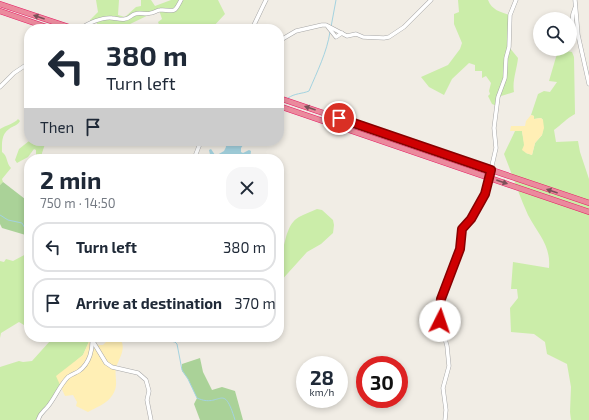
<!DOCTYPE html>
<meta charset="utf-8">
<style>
body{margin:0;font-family:"Exo 2",sans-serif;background:#f6f6f7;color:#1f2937;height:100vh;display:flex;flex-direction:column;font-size:15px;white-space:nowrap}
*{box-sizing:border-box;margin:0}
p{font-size:13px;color:#747a83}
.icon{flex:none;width:22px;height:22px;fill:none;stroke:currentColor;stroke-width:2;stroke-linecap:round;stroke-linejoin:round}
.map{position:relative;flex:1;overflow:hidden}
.panel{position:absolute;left:24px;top:154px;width:260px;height:188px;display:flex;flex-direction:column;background:#fff;border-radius:16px;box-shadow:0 2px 6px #0003}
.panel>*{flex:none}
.hud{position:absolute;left:24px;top:24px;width:260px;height:122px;border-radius:16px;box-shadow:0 2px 6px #0003;background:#fff;color:#1f2937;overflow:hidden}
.tools{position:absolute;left:533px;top:12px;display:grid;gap:8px}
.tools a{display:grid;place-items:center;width:44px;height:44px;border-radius:50%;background:#fff;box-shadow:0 2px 6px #0003;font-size:20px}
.speed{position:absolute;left:296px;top:356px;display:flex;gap:8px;font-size:20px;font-weight:700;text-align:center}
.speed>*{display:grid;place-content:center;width:52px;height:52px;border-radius:50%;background:#fff;box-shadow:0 2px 6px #0003;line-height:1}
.speed small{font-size:10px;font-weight:400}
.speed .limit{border:6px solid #d22;background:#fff;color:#111}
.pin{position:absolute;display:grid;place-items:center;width:34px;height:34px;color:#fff;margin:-17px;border:2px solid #fff;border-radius:50%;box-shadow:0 1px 4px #0007}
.me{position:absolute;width:44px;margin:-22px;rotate:4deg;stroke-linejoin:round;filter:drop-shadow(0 0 3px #0008)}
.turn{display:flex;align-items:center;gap:14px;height:84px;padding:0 16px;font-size:18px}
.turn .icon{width:52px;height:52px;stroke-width:2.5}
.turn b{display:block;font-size:28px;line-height:34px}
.then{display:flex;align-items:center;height:38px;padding:0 16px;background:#0003;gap:8px;font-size:15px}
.round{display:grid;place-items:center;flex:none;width:42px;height:42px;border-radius:16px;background:#f6f6f7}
.head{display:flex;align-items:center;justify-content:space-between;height:68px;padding:0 16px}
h1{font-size:24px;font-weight:700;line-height:30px}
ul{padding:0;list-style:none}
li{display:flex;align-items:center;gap:12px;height:50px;margin:0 8px 6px;padding:0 8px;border:2px solid #e0e1e3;border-radius:16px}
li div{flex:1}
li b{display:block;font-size:15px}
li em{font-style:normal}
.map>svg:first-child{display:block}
</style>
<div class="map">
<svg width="589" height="420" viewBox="0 0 589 420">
<rect width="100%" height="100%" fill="#f1ede5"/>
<g fill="#cbeda9">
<path d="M96 0H119L118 15 125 17 136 7 141 6V0H151L155 6 171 0H218L225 14 211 29H159L160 27 158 22 162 19 159 10 128 25 126 29H99V26L95 21 91 25 90 20 98 12Z"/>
<path d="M458 0H488C492 10 500 12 510 15L509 47 518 58C517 69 512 81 514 92L498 97 497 106 492 104 488 96 490 94 489 91 491 83 486 76 482 78V71H475V65L469 63 452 79 444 95 429 87 421 77 448 65 460 49 462 43 454 24V14L459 12Z"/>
<path d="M560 50 572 52 574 57 575 114C567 118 561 125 554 130L556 142 578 141 580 152 589 179V420H571L570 412 571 387 567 364 547 354 545 342 534 334 511 332 510 308 518 298 517 289H511L513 262 549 268C551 245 538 234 528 215 519 195 512 174 504 154L515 131H522L526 153 532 155 535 143 542 135 543 128V120L541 118 534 119V116L531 115 538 94 544 91 550 92 557 82 549 81 556 57Z"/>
<path d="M18 119 20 121C16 127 14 125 9 129 1 135 2 143 2 152 8 156 6 163 11 168L2 179 3 182 0 185V129C6 125 14 124 18 119Z"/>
<path d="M29 141H46L41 156 36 159V150L34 149 28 157 17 163 15 160 19 149Z"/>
<path d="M317 209 322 210 333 220 334 225 333 233 321 244 307 252 279 283V258H281C285 245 286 224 299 217 304 214 311 212 317 209Z"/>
<path d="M28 253 29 255V328L19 322 1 333 0 338V261L4 262 6 259 13 261Z"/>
<path d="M60 337H91L83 355 77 360 38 420H0V367L19 361 23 362 32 361 50 341H57Z"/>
</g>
<g fill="#aad298">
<path d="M3 182 25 199 29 204V236L2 228 0 224V185Z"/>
<path d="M200 358 203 372 212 390 222 387 235 391 243 420H200L194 404 197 398 188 379 182 371V364Z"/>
</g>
<g fill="#ffefb5">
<path d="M531 115 534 116V119L541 118 543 120 544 128 542 135 535 143 532 155 526 153 522 150 524 145 522 131H510L511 126H525L526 121Z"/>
<path d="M91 337 98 345H103L111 337 121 340C126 349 119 359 116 367 114 378 120 386 111 397 106 404 95 408 88 412L76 406 77 402 73 395 65 396 56 376 83 355Z"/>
</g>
<path fill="#a4d3e0" d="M225 141H246L241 148V152L243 153 249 150 251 151 250 159H211L209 150 211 149 215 155H217L224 151 226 147Z"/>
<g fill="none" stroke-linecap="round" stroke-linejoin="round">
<g stroke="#a4d3e0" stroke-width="1">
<path d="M331 27 336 0"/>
<path d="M288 98C295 93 302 94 309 91 317 72 327 52 330 32"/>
<path d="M0 215 8 220 22 223 26 230 29 232"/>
<path d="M167 337 170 341 175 342 177 344 182 370 188 379 197 398C221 409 223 380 235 420"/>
</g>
<defs>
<g id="minor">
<path d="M575 0 578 35 589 84"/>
<path d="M575 8C571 17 571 24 576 32"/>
<path d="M328 27 336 37 342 33"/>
<path d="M81 29C87 23 103 17 112 18 116 18 120 20 125 19 129 19 131 15 135 14 140 12 146 15 151 13 154 13 157 10 160 10 174 9 173 16 181 0"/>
<path d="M252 29C257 19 261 10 266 0"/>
<path d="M279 41 296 31 322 25H326L347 36 356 34 363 37 384 38 389 37 404 27 431 0"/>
<path d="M0 87 14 73 29 63"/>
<path d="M194 159 201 141"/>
<path d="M92 340 106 363 112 367 138 373 146 380 149 391 147 400 151 420"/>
<path d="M38 420C41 411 44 412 49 405 56 396 60 385 68 377 72 374 76 373 79 371 90 363 93 349 92 337"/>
<path d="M445 420 446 410 443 388 449 366 447 346 440 321 439 315 441 299 460 249 462 229 475 212 485 194 488 183 496 148 494 128 498 97 505 78 506 58 509 47 510 15 516 0"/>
</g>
<g id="highway">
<path d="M0 4 75 29"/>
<path d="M0 11 52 29"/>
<path d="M279 98 589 203"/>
<path d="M279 106 589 212"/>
</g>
</defs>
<use href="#minor" stroke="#a7a7a7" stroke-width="4.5"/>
<use href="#highway" stroke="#e41e64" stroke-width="6"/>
<use href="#minor" stroke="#fff" stroke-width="3.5"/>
<use href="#highway" stroke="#eb8a9d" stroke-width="5"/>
</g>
<defs><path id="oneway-solid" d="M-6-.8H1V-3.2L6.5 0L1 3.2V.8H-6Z"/></defs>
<g fill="#7b5058">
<use href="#oneway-solid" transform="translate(39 17) rotate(-161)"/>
<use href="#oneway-solid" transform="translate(310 108) rotate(-161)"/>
<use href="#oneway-solid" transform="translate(502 182) rotate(19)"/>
<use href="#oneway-solid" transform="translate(552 191) rotate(-161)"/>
</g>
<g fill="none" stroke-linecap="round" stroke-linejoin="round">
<defs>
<path id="route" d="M339 118 491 170 485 194 471 219 462 229 460 249 441 299 439 315 440 321"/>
</defs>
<use href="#route" stroke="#870001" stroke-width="10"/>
<use href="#route" stroke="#cf0002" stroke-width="7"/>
</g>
</svg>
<div class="tools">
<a><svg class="icon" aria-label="search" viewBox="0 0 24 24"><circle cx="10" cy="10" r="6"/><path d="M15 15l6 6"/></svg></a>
</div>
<div class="speed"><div>28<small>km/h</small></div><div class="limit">30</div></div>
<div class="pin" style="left:339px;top:118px;background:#d93025"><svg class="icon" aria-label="arrive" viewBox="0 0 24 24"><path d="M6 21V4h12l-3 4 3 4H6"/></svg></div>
<svg class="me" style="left:440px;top:321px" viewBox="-20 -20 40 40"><circle r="19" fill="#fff"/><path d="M0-13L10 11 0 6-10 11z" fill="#cf0002"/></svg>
<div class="hud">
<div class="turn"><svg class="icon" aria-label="left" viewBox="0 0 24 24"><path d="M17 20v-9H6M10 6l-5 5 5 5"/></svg><div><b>380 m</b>Turn left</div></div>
<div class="then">Then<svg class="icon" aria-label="arrive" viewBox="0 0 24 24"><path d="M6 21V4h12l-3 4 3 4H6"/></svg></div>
</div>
<section class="panel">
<div class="head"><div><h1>2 min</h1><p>750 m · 14:50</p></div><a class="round"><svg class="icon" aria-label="close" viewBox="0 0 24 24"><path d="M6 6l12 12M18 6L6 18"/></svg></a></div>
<ul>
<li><svg class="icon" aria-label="left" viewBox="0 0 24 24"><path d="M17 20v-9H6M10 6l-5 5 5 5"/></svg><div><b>Turn left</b></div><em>380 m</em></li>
<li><svg class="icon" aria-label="arrive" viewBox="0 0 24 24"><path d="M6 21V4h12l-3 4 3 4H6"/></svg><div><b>Arrive at destination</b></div><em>370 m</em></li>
</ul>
</section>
</div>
